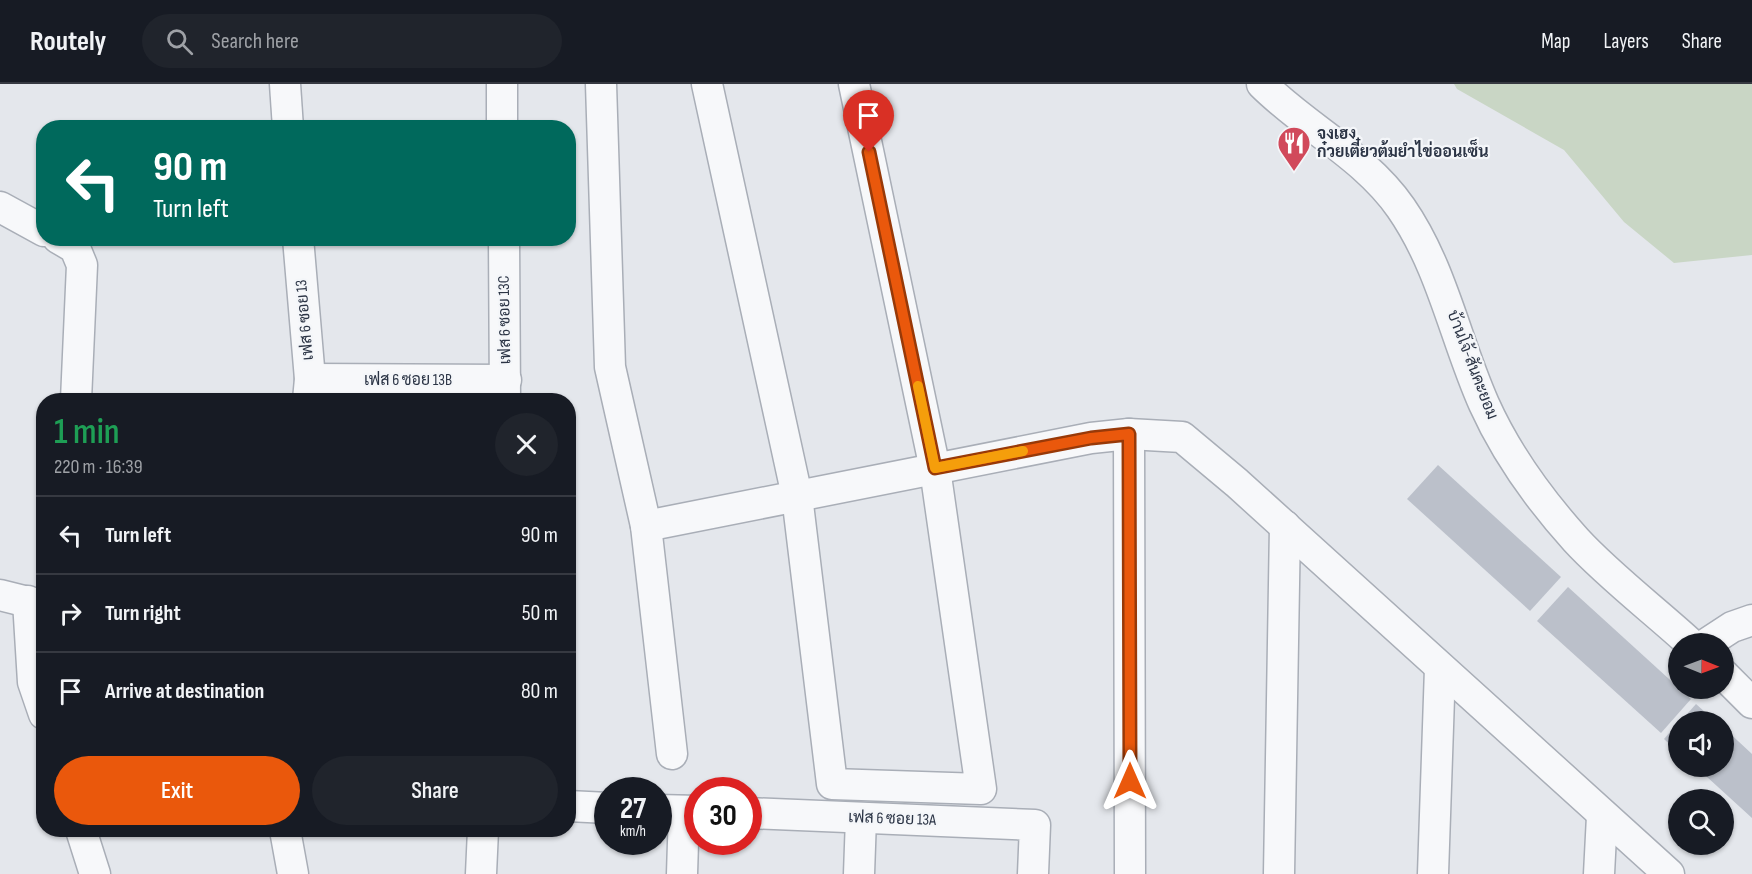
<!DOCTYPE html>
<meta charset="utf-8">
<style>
body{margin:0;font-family:"Sofia Sans Condensed",Sarabun,sans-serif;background:#20242c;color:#f1f3f6;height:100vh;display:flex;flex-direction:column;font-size:22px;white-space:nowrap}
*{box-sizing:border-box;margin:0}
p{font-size:20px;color:#9ea1a6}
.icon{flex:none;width:33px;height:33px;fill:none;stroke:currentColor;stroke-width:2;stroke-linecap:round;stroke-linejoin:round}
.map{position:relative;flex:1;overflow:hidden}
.sheet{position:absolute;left:36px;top:309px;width:540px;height:444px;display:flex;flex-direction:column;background:#171b24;border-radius:24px;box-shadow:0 2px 4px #0004}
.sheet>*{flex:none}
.guide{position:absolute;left:36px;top:36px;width:540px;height:126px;border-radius:24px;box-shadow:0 2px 4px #0004;background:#00695c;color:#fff;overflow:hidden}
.needle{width:39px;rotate:91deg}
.controls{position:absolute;left:1668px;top:549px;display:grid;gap:12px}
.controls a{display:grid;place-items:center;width:66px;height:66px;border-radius:50%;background:#171b24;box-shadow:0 2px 4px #0004;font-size:30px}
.speed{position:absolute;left:594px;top:693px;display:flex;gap:12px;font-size:30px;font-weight:700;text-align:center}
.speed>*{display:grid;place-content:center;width:78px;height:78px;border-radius:50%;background:#171b24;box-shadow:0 2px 4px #0004;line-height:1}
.speed small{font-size:15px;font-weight:400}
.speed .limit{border:9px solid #d22;background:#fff;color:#111}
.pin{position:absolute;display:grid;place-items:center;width:51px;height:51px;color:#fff;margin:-62px -26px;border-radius:50% 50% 50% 0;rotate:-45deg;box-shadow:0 0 6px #0007}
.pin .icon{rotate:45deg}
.me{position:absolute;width:66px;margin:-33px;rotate:0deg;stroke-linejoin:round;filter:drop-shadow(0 0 4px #0008)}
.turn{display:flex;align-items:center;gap:21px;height:126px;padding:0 18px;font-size:27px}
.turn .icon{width:78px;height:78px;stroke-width:2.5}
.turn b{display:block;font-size:42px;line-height:51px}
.round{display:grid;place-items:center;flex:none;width:63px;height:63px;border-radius:32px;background:#20242c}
.summary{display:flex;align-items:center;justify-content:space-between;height:102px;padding:0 18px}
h1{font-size:36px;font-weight:600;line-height:45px;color:#1e9e55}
.cta{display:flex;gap:12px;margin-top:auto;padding:12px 18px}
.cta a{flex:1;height:69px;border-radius:36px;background:#ea580c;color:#fff;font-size:24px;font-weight:600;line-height:69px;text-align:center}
.cta a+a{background:#20242c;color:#f1f3f6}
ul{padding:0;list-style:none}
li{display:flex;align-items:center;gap:18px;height:78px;padding:0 18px;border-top:2px solid #363941}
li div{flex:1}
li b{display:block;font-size:22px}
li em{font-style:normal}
header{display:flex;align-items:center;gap:36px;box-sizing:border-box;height:84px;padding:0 30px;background:#171b24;border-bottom:2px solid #363941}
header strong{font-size:28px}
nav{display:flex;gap:33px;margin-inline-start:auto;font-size:21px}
.search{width:420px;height:54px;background:#20242c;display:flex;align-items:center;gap:15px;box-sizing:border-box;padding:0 21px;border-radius:33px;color:#9ea1a6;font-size:22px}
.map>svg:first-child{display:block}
</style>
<header>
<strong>Routely</strong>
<div class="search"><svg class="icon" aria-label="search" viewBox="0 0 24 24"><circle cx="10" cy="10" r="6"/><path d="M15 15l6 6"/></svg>Search here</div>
<nav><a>Map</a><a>Layers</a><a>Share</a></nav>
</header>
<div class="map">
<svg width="1752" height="790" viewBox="0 0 1752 790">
<rect width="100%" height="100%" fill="#e4e7ec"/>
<path fill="#c9d6c5" d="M1454 0H1752V171L1674 179 1624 138 1564 66 1457 5Z"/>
<g fill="#bbc0ca">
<path d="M1438 381 1561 493 1530 527 1407 415Z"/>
<path d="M1568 503 1691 615 1661 649 1537 537Z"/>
<path d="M1696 620 1716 638H1680Z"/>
<path d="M1678 639V668L1664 655Z"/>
<path d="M1724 644 1752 670V734L1695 682H1724Z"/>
</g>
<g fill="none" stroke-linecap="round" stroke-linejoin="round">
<defs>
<g id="street">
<path d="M285 0 288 44"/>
<path d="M502 0V44"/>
<path d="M601 0 610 283 646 442 672 670"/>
<path d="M707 0 797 412 832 700 981 705 935 385 854 0"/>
<path d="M1262 0C1306 44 1365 72 1401 124 1442 183 1455 255 1484 320 1506 369 1540 416 1576 456 1608 491 1655 527 1691 560"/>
<path d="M0 123 44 147"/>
<path d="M58 154 75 164 82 181 76 316"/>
<path d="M298 154 310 295 308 316"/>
<path d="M504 154 505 316"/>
<path d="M310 295 506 296"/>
<path d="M1129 350 1130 790"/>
<path d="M646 442 1091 354 1129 350 1182 353 1237 399 1669 790"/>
<path d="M0 511 44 522"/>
<path d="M28 517 33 598 44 630"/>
<path d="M1706 560 1732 543 1752 536"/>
<path d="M1724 591 1752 619"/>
<path d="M568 722 608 724"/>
<path d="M658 726 698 727"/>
<path d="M748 729 1035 741 1033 790"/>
<path d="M81 746 95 790"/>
<path d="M285 746 293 790"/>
<path d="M481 790 483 746"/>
<path d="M682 790 684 727"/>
<path d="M859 790 861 734"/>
<path d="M1279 790 1285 442"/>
<path d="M1433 790 1440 584"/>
<path d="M1599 790 1602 732"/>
</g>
</defs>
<use href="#street" stroke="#a9aeb7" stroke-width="33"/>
<use href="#street" stroke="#f7f8fa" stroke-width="30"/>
</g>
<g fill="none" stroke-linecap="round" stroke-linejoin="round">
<defs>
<path id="route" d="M869 68 935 384 1091 354 1129 350 1130 697"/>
</defs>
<use href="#route" stroke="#983908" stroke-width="15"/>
<use href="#route" stroke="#ea580c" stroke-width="10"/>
<path stroke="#f59e0b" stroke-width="10" d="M918 302 935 384 1023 367"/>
</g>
<defs>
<symbol id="restaurant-pin" viewBox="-11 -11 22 30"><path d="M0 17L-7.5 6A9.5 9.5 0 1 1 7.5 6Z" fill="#d1495b" stroke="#f4f6f9"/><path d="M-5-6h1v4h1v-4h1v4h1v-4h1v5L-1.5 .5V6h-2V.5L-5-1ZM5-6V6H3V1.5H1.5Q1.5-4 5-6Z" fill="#fff"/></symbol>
</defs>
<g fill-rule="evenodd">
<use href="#restaurant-pin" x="1275" y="40" width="38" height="52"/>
</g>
<g text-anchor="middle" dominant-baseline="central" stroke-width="4.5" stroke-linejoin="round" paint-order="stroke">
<g font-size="16" font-weight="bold" fill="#2b3445" stroke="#f4f6f9" text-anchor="start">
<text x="1317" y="50">จงเฮง<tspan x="1317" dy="18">ก๋วยเตี๋ยวต้มยำไข่ออนเซ็น</tspan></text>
</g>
<g font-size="16" fill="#2b3445" stroke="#f4f6f9">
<text transform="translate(305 236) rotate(-95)">เฟส 6 ซอย 13</text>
<text transform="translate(505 236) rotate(-91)">เฟส 6 ซอย 13C</text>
<text transform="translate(1472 281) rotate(69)">บ้านโจ้-สันคะยอม</text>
<text x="408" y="296">เฟส 6 ซอย 13B</text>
<text transform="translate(892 735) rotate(2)">เฟส 6 ซอย 13A</text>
</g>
</g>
</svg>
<div class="controls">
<a><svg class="needle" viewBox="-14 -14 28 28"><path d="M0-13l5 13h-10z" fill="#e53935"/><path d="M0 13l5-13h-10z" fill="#9ea1a6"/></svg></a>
<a><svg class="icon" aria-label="sound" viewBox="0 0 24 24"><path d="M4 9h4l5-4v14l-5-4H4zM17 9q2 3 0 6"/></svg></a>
<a><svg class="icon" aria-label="search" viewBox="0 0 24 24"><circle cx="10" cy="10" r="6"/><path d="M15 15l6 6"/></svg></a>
</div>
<div class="speed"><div>27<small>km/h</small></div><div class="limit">30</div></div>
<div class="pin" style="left:869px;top:68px;background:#d93025"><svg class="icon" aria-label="arrive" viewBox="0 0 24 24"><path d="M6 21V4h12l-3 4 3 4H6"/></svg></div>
<svg class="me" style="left:1130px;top:697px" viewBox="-20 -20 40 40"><path d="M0-17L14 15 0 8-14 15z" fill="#ea580c" stroke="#fff" stroke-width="4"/></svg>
<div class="guide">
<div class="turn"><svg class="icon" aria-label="left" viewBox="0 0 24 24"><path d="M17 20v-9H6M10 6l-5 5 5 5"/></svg><div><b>90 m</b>Turn left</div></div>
</div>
<section class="sheet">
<div class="summary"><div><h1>1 min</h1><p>220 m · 16:39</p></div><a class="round"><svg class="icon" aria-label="close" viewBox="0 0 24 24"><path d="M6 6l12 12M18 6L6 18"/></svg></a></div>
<ul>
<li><svg class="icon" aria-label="left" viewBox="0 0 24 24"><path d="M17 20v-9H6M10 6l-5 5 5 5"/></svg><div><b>Turn left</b></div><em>90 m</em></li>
<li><svg class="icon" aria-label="right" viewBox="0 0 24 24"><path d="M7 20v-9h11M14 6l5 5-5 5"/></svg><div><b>Turn right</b></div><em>50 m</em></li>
<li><svg class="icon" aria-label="arrive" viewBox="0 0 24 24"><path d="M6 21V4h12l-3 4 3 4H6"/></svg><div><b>Arrive at destination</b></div><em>80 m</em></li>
</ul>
<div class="cta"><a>Exit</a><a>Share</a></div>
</section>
</div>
